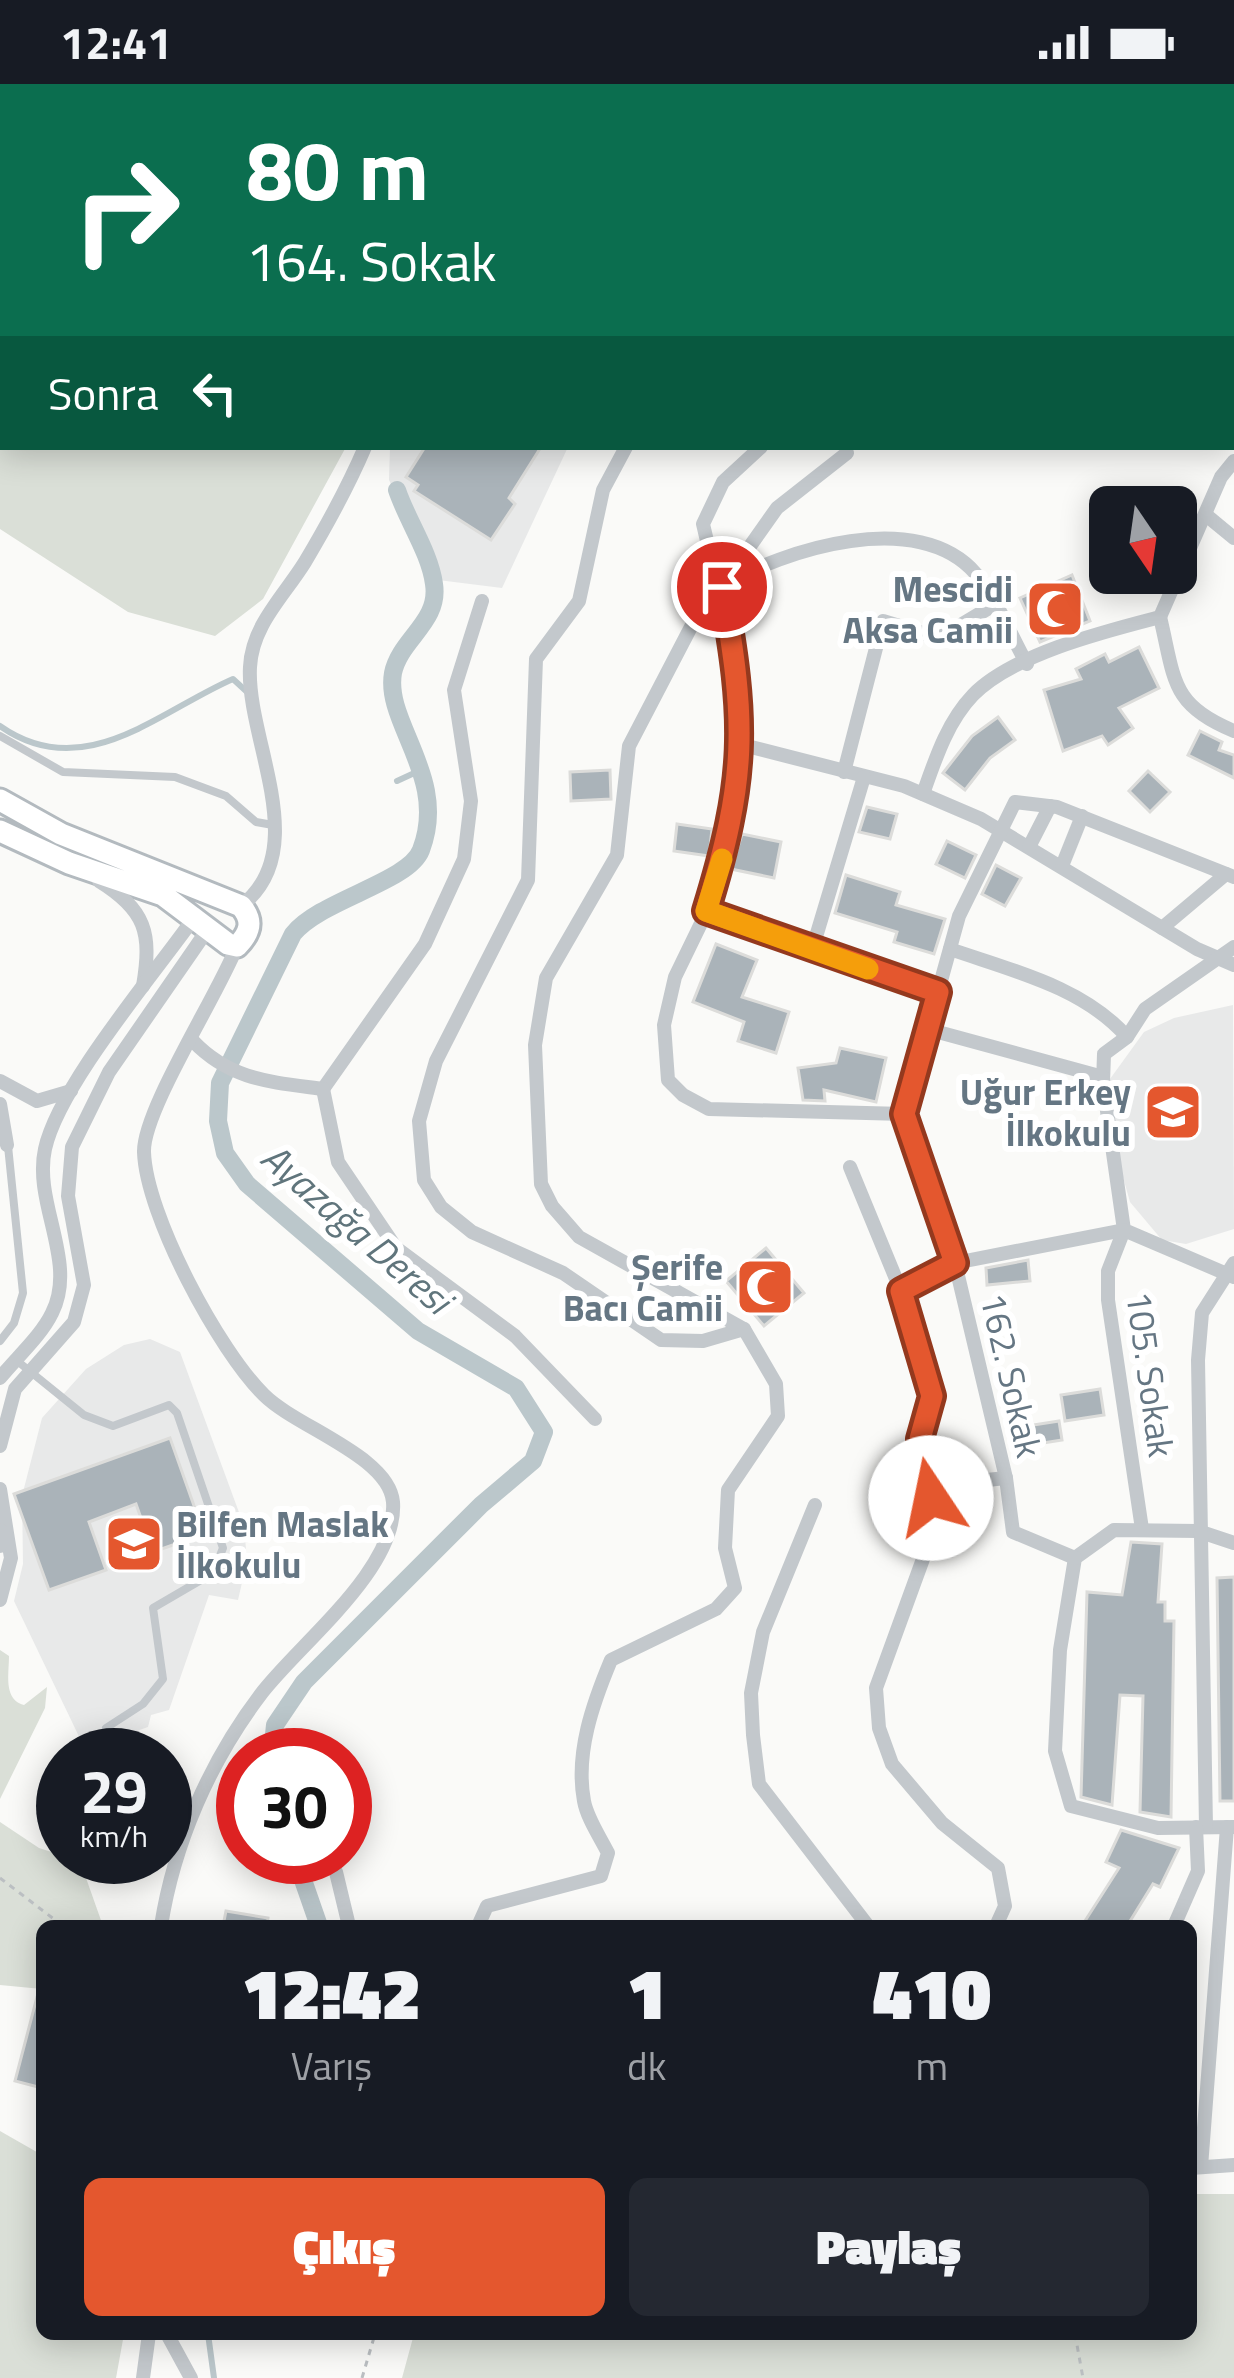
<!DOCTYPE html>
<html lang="tr">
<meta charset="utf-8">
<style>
body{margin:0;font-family:"Titillium Web",sans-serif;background:#242831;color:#f1f3f6;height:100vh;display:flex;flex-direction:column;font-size:45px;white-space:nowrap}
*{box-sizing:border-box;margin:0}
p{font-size:39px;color:#9ea1a6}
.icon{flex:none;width:66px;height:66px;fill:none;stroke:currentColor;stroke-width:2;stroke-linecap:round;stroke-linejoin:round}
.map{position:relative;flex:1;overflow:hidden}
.side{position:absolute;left:36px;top:1836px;width:1161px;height:420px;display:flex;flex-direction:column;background:#171b24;border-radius:18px;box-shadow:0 6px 30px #0003}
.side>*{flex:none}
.guide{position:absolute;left:0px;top:0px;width:1236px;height:366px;box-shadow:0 6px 30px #0003;background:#0b6e4f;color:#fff;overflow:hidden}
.needle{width:78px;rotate:167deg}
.buttons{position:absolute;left:1089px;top:402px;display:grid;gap:24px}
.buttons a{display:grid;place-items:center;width:108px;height:108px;border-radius:18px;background:#171b24;box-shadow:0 6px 30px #0003;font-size:60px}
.speed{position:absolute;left:36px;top:1644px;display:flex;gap:24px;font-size:60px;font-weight:700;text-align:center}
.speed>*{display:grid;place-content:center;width:156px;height:156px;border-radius:50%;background:#171b24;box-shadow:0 6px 30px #0003;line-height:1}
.speed small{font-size:30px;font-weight:400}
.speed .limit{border:18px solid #d22;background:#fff;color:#111}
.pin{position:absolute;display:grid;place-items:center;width:102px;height:102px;color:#fff;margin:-51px;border:6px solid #fff;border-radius:50%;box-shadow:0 3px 12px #0007}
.me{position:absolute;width:132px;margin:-66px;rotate:349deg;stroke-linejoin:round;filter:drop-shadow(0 0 9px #0008)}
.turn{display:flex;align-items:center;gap:42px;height:252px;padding:0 48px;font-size:54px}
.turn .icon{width:156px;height:156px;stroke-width:2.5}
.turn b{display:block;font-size:84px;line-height:102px}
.then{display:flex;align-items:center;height:114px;padding:0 48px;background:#0003;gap:24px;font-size:45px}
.eta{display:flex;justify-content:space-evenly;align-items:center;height:204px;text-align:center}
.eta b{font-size:72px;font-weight:800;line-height:84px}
.action{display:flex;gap:24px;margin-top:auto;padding:24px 48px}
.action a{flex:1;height:138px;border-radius:18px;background:#e4572e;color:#fff;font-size:48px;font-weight:800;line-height:138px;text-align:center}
.action a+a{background:#242831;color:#f1f3f6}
.status{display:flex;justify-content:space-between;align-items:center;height:84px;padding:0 60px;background:#171b24;direction:ltr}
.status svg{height:33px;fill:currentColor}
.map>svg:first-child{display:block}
</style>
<div class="status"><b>12:41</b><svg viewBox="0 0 49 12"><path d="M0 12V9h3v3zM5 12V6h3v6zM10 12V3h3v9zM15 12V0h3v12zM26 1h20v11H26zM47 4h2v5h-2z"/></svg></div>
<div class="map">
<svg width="1234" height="2294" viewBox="0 0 1234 2294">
<rect width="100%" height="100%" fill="#fafaf8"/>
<g fill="#e8e9e9">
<path d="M390 363H568L502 504 438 496 389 396Z"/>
<path d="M1233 921 1234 1145 1186 1160 1162 1156 1130 1118 1114 1061 1110 995 1144 948 1174 934Z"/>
<path d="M150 1255 180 1268 244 1442 247 1477 238 1516 209 1511 169 1626 151 1631 148 1643 85 1665 14 1517 23 1480 22 1412 42 1334 86 1285 124 1261Z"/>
</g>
<g fill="#dadfd7">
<path d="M0 0H676L3 3V363H346L263 515 215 552 128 528 0 445Z"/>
<path d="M0 1566 9 1572C9 1590 3 1615 24 1621L47 1603 45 1624 0 1715Z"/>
<path d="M0 1738 39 1764 80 1777 103 1842H42V1905L0 1901Z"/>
<path d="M0 2047 42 2071V2250H124L116 2294H0Z"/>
<path d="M1191 2110H1234V2294H402L414 2250H1191Z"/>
</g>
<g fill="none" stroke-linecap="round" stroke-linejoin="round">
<g stroke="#bbc7cb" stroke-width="6">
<path d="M0 642C84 701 159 627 233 595L246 607"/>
<path d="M397 697 423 685"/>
<path d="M208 2250 214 2294"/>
</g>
<g stroke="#bbc7cb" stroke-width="18">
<path d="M791 3 803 0"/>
<path d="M272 1671 275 1641 304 1598 481 1421 533 1377 544 1348 516 1304 418 1247 247 1100 225 1069 218 1037 220 999 293 850C320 816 409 798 421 766 449 693 384 639 393 589 400 555 440 538 434 500 430 469 407 436 397 406"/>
<path d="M295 1773 319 1842"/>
</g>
</g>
<g fill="#aab3b9" stroke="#dcdcda" stroke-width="3">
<path d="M425 363H541L509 414 515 420 491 456 414 407 418 401 406 393Z"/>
<path d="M1072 491 1090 537 1040 558 1020 514Z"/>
<path d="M1139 563 1159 604 1119 624 1133 644 1108 661 1102 652 1063 667 1044 606 1081 595 1076 585 1105 570 1109 578Z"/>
<path d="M998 633 1015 656 990 674 965 706 943 689 972 652Z"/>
<path d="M1200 647 1222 658 1219 666 1234 671V694L1188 671Z"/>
<path d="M610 686 611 715 571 717 570 688Z"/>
<path d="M1148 687 1170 708 1150 728 1129 707Z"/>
<path d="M867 723 897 730 890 755 859 748Z"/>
<path d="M677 740 712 745 709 772 674 767Z"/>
<path d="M742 750 781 758 774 794 731 785Z"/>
<path d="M947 757 976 771 965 794 936 780Z"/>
<path d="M996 781 1021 794 1005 822 982 810Z"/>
<path d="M846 791 900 808 896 821 945 835 934 870 894 858 897 848 835 829Z"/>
<path d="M716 860 757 876 742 913 789 928 776 969 738 957 744 938 693 918Z"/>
<path d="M840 964 886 974 876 1018 824 1006 825 1017 803 1016 798 984 836 979Z"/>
<path d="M766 1164 804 1209 764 1242 726 1197Z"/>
<path d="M1028 1176 1030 1197 987 1201 986 1184Z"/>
<path d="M1100 1305 1104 1331 1065 1337 1061 1311Z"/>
<path d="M1059 1337 1062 1356 1018 1363 1015 1344Z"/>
<path d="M170 1354 204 1450 153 1468 136 1420 89 1438 106 1486 49 1506 14 1410Z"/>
<path d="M1131 1458 1162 1460 1158 1518H1165V1537H1174L1171 1733 1140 1728 1143 1612 1120 1611 1112 1721 1081 1713 1087 1508 1122 1511Z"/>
<path d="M1234 1493V1717H1220L1217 1494Z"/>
<path d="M1121 1746 1179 1764 1160 1803 1153 1800 1127 1842H1093L1085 1837 1119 1784 1106 1778Z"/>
<path d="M226 1827 268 1834 267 1842H223Z"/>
<path d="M37 1913H42V2004L15 1997Z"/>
</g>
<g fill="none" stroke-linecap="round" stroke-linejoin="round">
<defs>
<g id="secondary">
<path d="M1106 3 1109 0"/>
<path d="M0 716 61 750 241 822C254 837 250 849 237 862L228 860 163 811 69 779 0 747"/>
</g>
</defs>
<use href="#secondary" stroke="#b3babf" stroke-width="27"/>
<g stroke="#bbbfc2" stroke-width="3" stroke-dasharray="6 6" stroke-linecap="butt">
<path d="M0 1794 63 1842"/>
<path d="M1075 2250 1083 2294"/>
<path d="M362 2294 375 2250"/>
</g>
<g stroke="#c3c8cc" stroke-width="8">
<path d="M941 3 943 0"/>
<path d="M0 652 63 688 175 693 226 712 256 738 273 741"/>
<path d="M0 1257 14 1239 23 1209 8 1062"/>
<path d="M16 1276 84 1331 113 1342 169 1321 177 1329 223 1464 213 1489 153 1524 163 1595 143 1620 106 1644"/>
</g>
<g stroke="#c3c8cc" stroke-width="14">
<path d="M699 3 705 0"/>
<path d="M1224 3 1225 0"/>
<path d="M626 363 603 406 579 517 536 575 528 796 436 977 419 1037 424 1096 441 1123 472 1148 563 1189 661 1256 703 1257 744 1245"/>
<path d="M761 363 723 398 703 440 739 593 743 661 733 740 707 827 675 893 664 941 668 996 683 1011 709 1025 904 1030"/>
<path d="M1206 431 1234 454"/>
<path d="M724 499 777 424 847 369"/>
<path d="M722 503C783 465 919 423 976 490 997 515 1011 552 1027 580"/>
<path d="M1160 533C1175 595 1170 621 1234 647"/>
<path d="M743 661 904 702 981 735 1197 865 1234 881"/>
<path d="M844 688 883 537 939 554 994 521"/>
<path d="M923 710C935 676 947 638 973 611 1013 570 1106 547 1160 533L1221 393 1234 377"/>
<path d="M1029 763 1050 722"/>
<path d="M1062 782 1082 732"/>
<path d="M99 797C146 826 152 849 143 902"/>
<path d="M241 822C314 766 246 655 250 583 252 541 284 512 305 478 327 441 348 403 365 363"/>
<path d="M707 827 937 908"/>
<path d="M1162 844 1226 790"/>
<path d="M1234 863 1145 925 1127 953 1104 970 1103 999 1124 1146 1234 1193"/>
<path d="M950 865C1010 886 1084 903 1127 953"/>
<path d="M812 866 864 693"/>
<path d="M927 945 1103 993"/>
<path d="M193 957C230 996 271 998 323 1005"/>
<path d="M0 997 37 1017 71 1007"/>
<path d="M323 1005 425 860 464 775 471 717 454 606 482 517"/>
<path d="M323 1005 338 1078 396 1164 515 1252 595 1335"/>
<path d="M0 1020 7 1061"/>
<path d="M850 1083 901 1207 932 1312 920 1355 931 1414V1453L876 1604 879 1644 892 1680 942 1739 998 1784 1005 1822 996 1842"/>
<path d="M1124 1146 1108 1187V1216L1142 1445"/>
<path d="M901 1207 955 1179 1124 1146"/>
<path d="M0 1294C16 1274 41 1252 52 1229 78 1178 33 1119 45 1065 59 1001 156 888 196 831"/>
<path d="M0 1362 15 1305 74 1238 84 1201 68 1112 72 1063 109 988 208 845"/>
<path d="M929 1402 1006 1394"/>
<path d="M0 1405 11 1474 0 1516"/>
<path d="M815 1421 763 1548 751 1609 753 1651 759 1700 868 1842"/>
<path d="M0 1446V1462"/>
<path d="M1234 1459 1198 1447 1114 1446 1075 1474 1060 1566 1055 1667 1071 1722 1158 1744 1234 1743"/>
<path d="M1075 1474 1013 1448 1006 1394 955 1179 904 1030 959 832 1015 718 1057 723 1234 793"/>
<path d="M1206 1743 1198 1276 1202 1229 1234 1179"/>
<path d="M336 1788 349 1842"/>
<path d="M161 1842C174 1759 210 1677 261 1610 299 1560 398 1485 393 1418 389 1372 296 1343 264 1311 219 1267 146 1131 144 1068 143 1026 218 911 237 862"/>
<path d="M478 1842 487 1822 601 1792 608 1769C600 1753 587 1734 584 1717 575 1669 593 1619 611 1576L716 1525 735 1504 725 1464 728 1406 778 1332 776 1300 744 1245 579 1153 552 1122 541 1100 535 961 546 894 617 771 629 662 692 541 707 470"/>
<path d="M1174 1842 1198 1787 1196 1743"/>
<path d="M1201 2083 1227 1743"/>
<path d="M1191 2084 1234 2081"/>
<path d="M167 2250 191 2294"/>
<path d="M143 2294 149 2250"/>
</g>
<use href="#secondary" stroke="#fff" stroke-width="21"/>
</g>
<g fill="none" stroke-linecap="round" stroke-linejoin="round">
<defs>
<path id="route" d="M722 503C747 639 747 694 706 827L938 908 904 1030 955 1179 901 1207 932 1312 920 1355 931 1414"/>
</defs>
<use href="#route" stroke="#94391e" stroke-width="30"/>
<use href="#route" stroke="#e4572e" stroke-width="21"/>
<path stroke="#f59e0b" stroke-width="21" d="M722 775 706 827 868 885"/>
</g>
<defs>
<symbol id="mosque-square" viewBox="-11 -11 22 22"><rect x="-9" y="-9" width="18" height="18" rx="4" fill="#e4572e" stroke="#fff"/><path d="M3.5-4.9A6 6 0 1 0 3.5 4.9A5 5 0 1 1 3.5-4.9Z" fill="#fff"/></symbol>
<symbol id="school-square" viewBox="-11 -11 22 22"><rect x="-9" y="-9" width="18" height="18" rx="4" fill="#e4572e" stroke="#fff"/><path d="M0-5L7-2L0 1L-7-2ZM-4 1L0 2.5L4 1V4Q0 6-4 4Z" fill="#fff"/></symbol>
</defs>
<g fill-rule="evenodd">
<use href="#mosque-square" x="1022" y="492" width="66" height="66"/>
<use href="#school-square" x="1140" y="995" width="66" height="66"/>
<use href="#mosque-square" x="732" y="1170" width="66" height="66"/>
<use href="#school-square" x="101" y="1427" width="66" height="66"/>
</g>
<g text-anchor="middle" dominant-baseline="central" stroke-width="12" stroke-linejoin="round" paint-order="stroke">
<g font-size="36" font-weight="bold" fill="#657683" stroke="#fff" text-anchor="end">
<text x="1013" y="504">Mescidi<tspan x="1013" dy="41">Aksa Camii</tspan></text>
<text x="1131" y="1007">Uğur Erkey<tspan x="1131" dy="41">İlkokulu</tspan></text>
<text x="723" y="1182">Şerife<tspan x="723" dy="41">Bacı Camii</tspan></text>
<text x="176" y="1439" text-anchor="start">Bilfen Maslak<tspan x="176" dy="41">İlkokulu</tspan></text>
</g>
<g font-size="36" fill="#657683" stroke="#fff">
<text transform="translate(1151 1290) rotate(82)">105. Sokak</text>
<text transform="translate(1012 1291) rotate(77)">162. Sokak</text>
</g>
<g font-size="39" font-style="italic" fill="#60757c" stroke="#fff">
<text transform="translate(357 1144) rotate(41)">Ayazağa Deresi</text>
</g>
</g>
</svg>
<div class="buttons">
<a><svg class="needle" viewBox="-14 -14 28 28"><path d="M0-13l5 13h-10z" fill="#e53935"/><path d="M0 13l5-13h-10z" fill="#9ea1a6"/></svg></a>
</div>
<div class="speed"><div>29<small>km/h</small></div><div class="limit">30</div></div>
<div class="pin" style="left:722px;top:503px;background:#d93025"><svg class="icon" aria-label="arrive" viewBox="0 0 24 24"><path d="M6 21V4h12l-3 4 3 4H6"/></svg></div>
<svg class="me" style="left:931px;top:1414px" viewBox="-20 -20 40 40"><circle r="19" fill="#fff"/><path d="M0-13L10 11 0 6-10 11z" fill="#e4572e"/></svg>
<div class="guide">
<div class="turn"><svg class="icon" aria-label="right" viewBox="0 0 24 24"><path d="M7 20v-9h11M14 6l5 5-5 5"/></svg><div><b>80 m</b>164. Sokak</div></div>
<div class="then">Sonra<svg class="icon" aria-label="left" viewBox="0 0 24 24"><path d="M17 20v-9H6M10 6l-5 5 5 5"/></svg></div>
</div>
<section class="side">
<div class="eta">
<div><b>12:42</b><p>Varış</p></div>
<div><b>1</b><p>dk</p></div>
<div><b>410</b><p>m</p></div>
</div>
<div class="action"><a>Çıkış</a><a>Paylaş</a></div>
</section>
</div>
